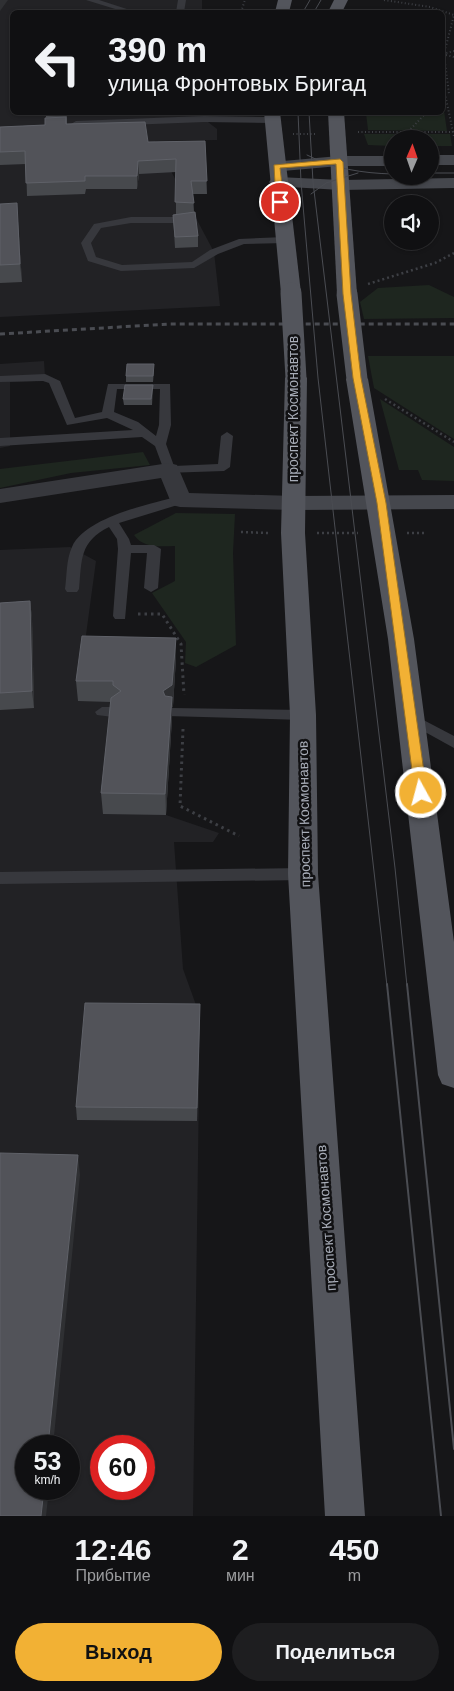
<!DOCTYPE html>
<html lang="ru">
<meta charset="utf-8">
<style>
body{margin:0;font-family:Helvetica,sans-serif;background:#1e1e20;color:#f1f3f6;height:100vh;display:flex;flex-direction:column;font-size:19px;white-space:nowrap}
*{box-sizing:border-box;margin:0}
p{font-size:16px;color:#9c9d9f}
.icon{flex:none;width:28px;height:28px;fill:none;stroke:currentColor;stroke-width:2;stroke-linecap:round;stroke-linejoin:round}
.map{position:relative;height:1516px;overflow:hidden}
.drawer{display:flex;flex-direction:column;background:#101012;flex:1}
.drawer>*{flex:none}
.guide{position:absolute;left:10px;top:10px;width:435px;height:105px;border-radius:8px;box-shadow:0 1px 4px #0004,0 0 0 1px #303032;background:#101012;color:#f1f3f6;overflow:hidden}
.needle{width:32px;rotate:2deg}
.tools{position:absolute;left:384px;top:130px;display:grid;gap:10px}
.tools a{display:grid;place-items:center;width:55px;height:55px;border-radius:50%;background:#101012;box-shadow:0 1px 4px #0004,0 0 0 1px #303032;font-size:25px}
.speed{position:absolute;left:15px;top:1435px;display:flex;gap:10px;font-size:25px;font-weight:700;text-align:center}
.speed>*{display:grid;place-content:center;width:65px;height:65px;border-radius:50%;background:#101012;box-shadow:0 1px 4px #0004,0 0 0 1px #303032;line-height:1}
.speed small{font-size:12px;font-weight:400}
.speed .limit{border:8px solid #d22;background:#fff;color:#111}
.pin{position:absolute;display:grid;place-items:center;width:42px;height:42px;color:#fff;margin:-21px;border:2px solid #fff;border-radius:50%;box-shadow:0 1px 5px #0007}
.me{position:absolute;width:55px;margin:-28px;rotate:353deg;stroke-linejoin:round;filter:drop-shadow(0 0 4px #0008)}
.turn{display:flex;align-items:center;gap:18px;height:105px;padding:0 15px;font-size:22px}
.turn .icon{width:65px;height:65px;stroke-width:2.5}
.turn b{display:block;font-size:35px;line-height:42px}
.eta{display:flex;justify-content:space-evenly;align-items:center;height:85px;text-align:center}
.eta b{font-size:30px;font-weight:700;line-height:35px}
.button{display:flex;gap:10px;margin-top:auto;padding:10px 15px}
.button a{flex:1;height:58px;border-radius:30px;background:#f2b134;color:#111;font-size:20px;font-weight:700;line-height:58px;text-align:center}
.button a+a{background:#1e1e20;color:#f1f3f6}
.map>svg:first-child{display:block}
</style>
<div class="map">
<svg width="454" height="1516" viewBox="0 0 454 1516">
<rect width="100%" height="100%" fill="#161618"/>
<g fill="#222225" fill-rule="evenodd">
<path d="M0 0H202V12H12V112L204 113V119L217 129V140L155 141 214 252 220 306 0 317Z"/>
<path d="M44 361 45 377 37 381 10 382V446L0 448V364Z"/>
<path d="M70 547 96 561 83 657 176 658 166 815 219 833 213 842H174L183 969 200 1016 193 1516H0V550ZM26 1446H69V1489H26ZM101 1446H144V1489H101Z"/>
</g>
<g fill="#1e261f">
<path d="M443 104 447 131 368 130 366 113 442 112Z"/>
<path d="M364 134H450L452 146H430V139H392V146L368 145Z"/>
<path d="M429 285 454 297V318L364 319 360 302 378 288Z"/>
<path d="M368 356H454V439L374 388Z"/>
<path d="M380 399 454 447V481L422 480 418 470H399Z"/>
<path d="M143 452 150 465 71 473 0 488V469Z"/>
<path d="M176 513 235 514 233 553 236 645 196 667 185 663 186 642 152 593 175 581V546C160 546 144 549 134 535Z"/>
</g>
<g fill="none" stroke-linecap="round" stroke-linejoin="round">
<g stroke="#3d3f44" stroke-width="2" stroke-dasharray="1 2.5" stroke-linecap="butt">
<path d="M384 0 430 7 454 15 444 54 449 94"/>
<path d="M241 12 245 0"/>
<path d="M443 54 454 51"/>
<path d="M446 55 454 57"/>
<path d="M442 97 445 94 453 132"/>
<path d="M358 132H453L454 137"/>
<path d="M293 134H315"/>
<path d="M401 139 427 112"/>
</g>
<g stroke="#3d3f44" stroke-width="2.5" stroke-dasharray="2 3" stroke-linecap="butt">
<path d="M368 284 435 263 454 253"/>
<path d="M385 399 454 442"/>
<path d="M241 532 268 533"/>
<path d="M317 533H358"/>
<path d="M407 533H426"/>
</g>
<g stroke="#3d3f44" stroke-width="3" stroke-dasharray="2.5 4" stroke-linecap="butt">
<path d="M138 614H162L181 644 184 695"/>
<path d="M183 729 180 806 239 836"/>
</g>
<g fill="#37383d" fill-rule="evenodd">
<path d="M86 0H99L136 12H125Z"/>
<path d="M178 0H186L184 12H176Z"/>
<path d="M204 116 272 117 277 120 272 123 204 122 76 127 71 124 76 121Z"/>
<path d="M131 217H192L197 220 192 223H131L101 228 91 243 96 257 122 265 192 262 210 250 239 239 285 237 290 240 285 243 244 244 218 254 194 268 121 271 88 261 81 243 94 224Z"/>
<path d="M45 374 60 381 75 418 102 412 108 384H170L171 425 166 444 174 466 218 464 221 436 227 432 233 436 230 467 224 471 165 473 155 446 142 437 0 446V438L133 430 107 418 67 425 49 383 43 381 0 382V376ZM117 389H160L159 425 156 436 138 422 114 412Z"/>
<path d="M180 496 184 497 186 500 184 503 119 523 129 539 131 545H154L161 549 158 588 151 592 144 588 147 553H131L125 619H115L113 616 118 549 117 539 109 527C79 542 82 560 79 589L77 592H67L65 589C67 576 66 560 72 547 85 517 150 504 180 496Z"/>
<path d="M102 707H113L120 712 113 717 97 715 95 712Z"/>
<path d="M172 708 303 710 310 715 303 720 167 716 165 713 167 710Z"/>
<path d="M412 714 454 736V748L407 722 405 719Z"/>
<path d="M303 868 309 870 311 874 309 878 303 880 0 884V872Z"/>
</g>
<path fill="#37383d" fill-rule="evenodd" d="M169 463 177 465 189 493 294 496 302 498 306 503 302 508 294 510 180 507 172 505 161 478 0 503V489Z"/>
<g fill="#45474d" fill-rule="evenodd">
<rect x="430" y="155" width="24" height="10"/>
<path d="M339 156H392V166H339L283 171 277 170 274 166 277 162 283 161Z"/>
<path d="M278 177 341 180 454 178V188L341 190 272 186 269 182 272 178Z"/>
<path d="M454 495V509L294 510 286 508 282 503 286 498 294 496Z"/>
</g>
<g fill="#53555c" fill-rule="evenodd">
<path d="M278 0H292L289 12H275Z"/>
<path d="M334 0H348L342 12H328Z"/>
<path d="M264 112H280L301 293 298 297H284L281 293Z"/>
<path d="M328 112H344L357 294 354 298H340L337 294Z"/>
<path d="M296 372 303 374 307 378 305 533 316 715 318 874 365 1516H325L288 874 290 715 281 533 285 378 289 374Z"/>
<path d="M357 373 364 375 368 379 414 639 454 942V1088L442 1084 438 1075 388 639 346 379 350 375Z"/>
</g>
<g stroke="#4a4c52" stroke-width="1">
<path d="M303 12 310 0"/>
<path d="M314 12 321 0"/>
<path d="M298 112 301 182 318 378 387 986"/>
<path d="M309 112 313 182 395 868 407 986"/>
<path d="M307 155C334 169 362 173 392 174"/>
<path d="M430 173H454"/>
<path d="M311 194 326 183 358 173"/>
</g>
<g stroke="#4a4c52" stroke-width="2">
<path d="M387 984 441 1516"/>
<path d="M407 984 454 1449"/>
</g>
<path stroke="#4a4c52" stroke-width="3" stroke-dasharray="5 4" stroke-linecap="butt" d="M0 334 170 324H454"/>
<g stroke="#53555c" stroke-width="21">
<path d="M291 293 296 378"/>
<path d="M347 294 357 379"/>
</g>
</g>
<g fill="#47494d">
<path d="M46 112H67V124L148 142 205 141 207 194H193L194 212 198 236V247L175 248 173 215 176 214V172L139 174 137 189H86L85 194 27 196 26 164 0 165V127L45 125 46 118Z"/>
<path d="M0 204 18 221 22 282 0 283Z"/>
<path d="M154 370 153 382H126V376Z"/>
<path d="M153 385 152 405H124L123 399Z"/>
<path d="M30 601 32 618 34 708 0 710V603Z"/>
<path d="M176 638V658L173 706 172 707V718L166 815 103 814 101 793 111 702 78 701 76 681Z"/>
<path d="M200 1004 197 1121 77 1120 76 1107Z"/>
</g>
<g fill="#2f3033">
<path d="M0 0H8L0 11Z"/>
<path d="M138 161 139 174 137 189V176Z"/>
<path d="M17 203 18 221 22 282 20 264Z"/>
<path d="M30 601 32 618 34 708 32 691Z"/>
<path d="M176 638V658L173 706 172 707V718L166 815 163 691Z"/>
<path d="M200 1004V1016L197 1121V1108Z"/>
<path d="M78 1155 80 1175 53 1446H48Z"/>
<path d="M44 1489H49L46 1516H41Z"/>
</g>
<g fill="#525359" stroke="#5f6168">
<path d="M46 112H67V115L46 116Z"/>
<path d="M66 117V124L145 122 148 142 205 141 207 181H191L194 203 175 202 176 159 138 161 137 176H85V181L26 183 25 151 0 152V127L45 125V118Z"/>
<path d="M17 203 20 264 0 265V204Z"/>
<path d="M195 212 198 236 175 237 173 215Z"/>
<path d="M127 364H154L153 376H126Z"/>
<path d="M125 385H153L151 399H123Z"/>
<path d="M30 601 32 691 0 693V603Z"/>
<path d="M82 636 176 638 172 685 163 691 165 696 172 697 165 794 101 793 111 698 121 691 113 685V681H76Z"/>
<path d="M85 1003 200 1004 197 1108 76 1107Z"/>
<path d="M0 1153 78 1155 48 1446H26V1489H44L41 1516H0Z"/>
</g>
<path fill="#f2b134" stroke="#9d7322" d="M340 159 343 162 351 294 361 378 386 503 427 793 421 797 415 793 377 503 353 378 343 294 336 164 280 168 284 202 280 204 276 202 274 165Z"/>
<g text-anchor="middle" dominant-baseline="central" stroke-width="5" stroke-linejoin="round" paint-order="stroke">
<g font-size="14" fill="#a8adb8" stroke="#111113">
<text transform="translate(293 409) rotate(-90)">проспект Космонавтов</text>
<text transform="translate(304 814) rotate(-91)">проспект Космонавтов</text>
<text transform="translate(326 1218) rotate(-94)">проспект Космонавтов</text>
</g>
</g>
</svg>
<div class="tools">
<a><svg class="needle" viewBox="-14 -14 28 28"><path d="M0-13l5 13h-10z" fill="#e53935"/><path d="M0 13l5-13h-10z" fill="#9c9d9f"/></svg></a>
<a><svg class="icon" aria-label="sound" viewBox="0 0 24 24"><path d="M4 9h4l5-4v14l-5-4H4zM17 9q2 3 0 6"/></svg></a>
</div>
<div class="speed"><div>53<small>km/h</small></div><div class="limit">60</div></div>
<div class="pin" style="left:280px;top:202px;background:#d93025"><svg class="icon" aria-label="arrive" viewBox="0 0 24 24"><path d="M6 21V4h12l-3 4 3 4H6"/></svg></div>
<svg class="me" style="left:421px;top:793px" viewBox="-20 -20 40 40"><circle r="17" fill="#f2b134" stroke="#fff" stroke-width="3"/><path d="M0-11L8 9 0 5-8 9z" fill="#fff"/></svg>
<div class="guide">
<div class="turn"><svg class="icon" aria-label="left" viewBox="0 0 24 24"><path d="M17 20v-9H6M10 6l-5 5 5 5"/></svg><div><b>390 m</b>улица Фронтовых Бригад</div></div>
</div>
</div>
<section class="drawer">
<div class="eta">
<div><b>12:46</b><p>Прибытие</p></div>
<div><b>2</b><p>мин</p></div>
<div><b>450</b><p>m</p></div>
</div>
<div class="button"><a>Выход</a><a>Поделиться</a></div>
</section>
